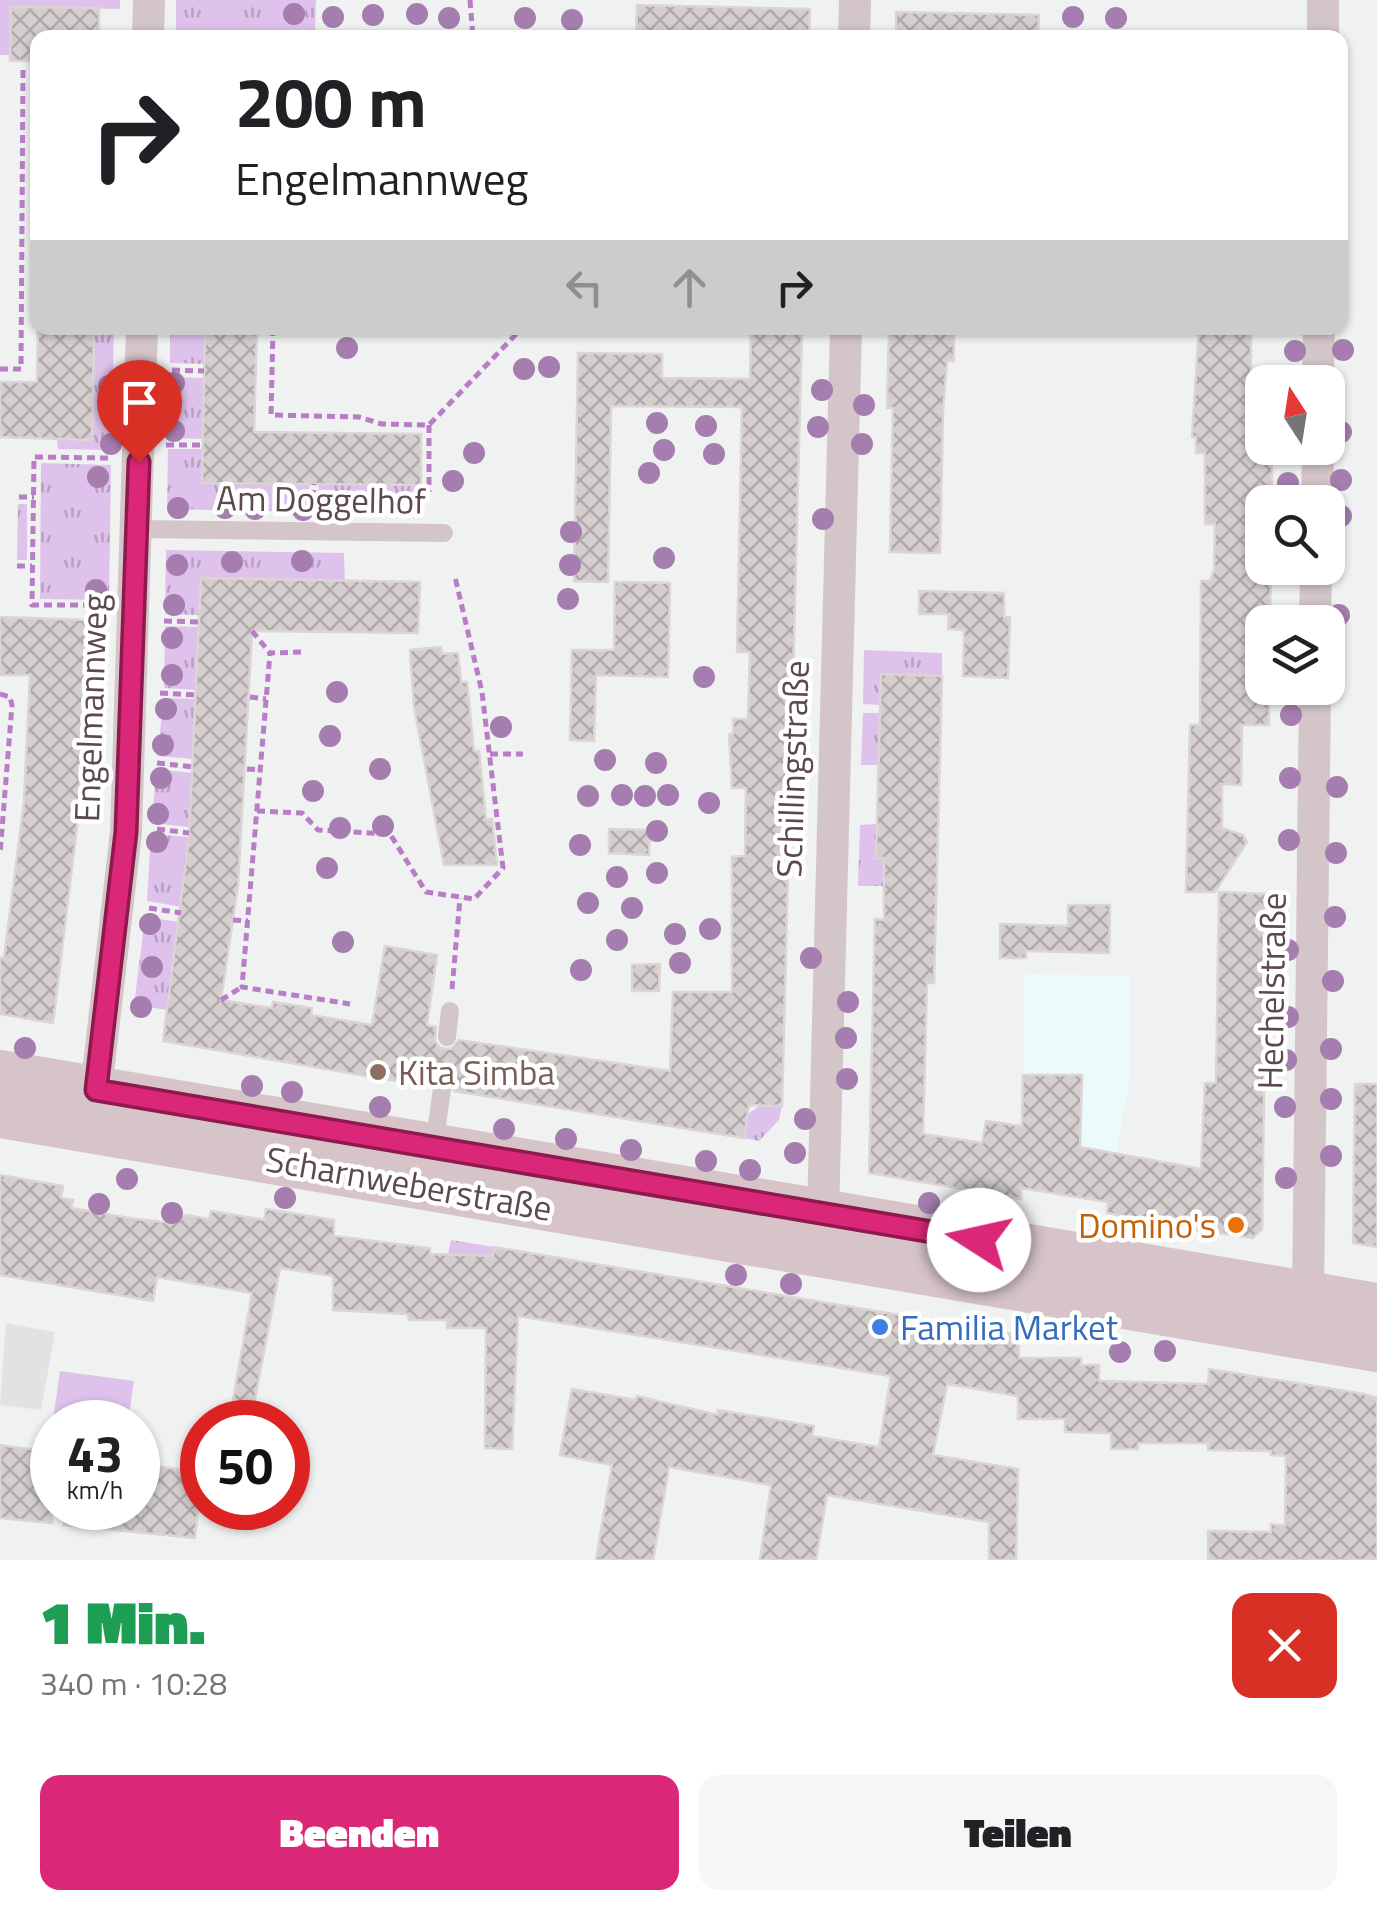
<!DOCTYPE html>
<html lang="de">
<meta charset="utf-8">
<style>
body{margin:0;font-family:"Titillium Web",sans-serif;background:#f6f6f6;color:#202124;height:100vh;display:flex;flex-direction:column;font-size:38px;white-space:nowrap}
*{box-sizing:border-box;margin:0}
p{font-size:32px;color:#757577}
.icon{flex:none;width:55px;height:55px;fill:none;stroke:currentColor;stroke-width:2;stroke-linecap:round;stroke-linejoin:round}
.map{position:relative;height:1560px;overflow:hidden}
.side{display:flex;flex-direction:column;background:#fff;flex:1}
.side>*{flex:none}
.banner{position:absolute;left:30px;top:30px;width:1318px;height:305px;border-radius:20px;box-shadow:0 2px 8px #0004;background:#fff;color:#202124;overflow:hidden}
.needle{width:65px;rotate:348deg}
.buttons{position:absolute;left:1245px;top:365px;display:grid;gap:20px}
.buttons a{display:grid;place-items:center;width:100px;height:100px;border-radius:20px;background:#fff;box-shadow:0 2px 8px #0004;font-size:50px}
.speed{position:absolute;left:30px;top:1400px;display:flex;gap:20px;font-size:50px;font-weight:700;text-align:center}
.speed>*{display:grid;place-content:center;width:130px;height:130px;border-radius:50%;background:#fff;box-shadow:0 2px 8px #0004;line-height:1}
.speed small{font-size:25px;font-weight:400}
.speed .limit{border:15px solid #d22;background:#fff;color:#111}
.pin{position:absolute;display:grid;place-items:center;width:85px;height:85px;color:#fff;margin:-102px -42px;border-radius:50% 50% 50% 0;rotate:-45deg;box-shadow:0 0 10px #0007}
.pin .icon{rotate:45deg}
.me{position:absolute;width:110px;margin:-55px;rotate:280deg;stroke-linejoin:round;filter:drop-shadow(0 0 8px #0008)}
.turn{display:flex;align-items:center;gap:35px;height:210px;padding:0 40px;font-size:45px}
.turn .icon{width:130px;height:130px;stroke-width:2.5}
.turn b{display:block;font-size:70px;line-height:85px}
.lanes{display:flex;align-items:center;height:95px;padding:0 40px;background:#0003;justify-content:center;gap:50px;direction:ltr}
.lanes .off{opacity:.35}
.round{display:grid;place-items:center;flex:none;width:105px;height:105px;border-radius:20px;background:#f6f6f6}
.summary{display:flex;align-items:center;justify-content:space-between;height:170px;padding:0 40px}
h1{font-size:60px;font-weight:800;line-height:75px;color:#1e9e55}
.primary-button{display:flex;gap:20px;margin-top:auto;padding:20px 40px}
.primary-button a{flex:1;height:115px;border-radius:20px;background:#db2777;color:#fff;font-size:40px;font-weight:800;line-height:115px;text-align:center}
.primary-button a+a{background:#f6f6f6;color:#202124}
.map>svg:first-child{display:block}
</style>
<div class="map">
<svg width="1377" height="1560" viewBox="0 0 1377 1560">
<defs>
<pattern id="grass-tufts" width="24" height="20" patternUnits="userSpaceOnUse" patternTransform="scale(2.5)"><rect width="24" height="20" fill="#dfc2ec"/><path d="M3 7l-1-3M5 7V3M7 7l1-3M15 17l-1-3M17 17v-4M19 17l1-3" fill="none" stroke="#b8a0c1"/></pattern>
<pattern id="building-cross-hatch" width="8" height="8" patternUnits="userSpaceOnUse" patternTransform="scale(2.5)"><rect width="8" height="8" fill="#d4cece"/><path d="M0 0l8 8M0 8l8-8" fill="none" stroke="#afa9a9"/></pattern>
</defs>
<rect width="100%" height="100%" fill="#f0f2f1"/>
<path fill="#ebfbfb" d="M1025 974 1130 976 1129 1081 1108 1202 1021 1188Z"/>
<path fill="#e1e3e2" d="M6 1323 55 1332 41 1410 0 1405Z"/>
<g fill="url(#grass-tufts)">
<path d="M176 0H316L315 37H176Z"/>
<path d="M94 328H114L111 450 58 449 57 439H92Z"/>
<path d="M170 328H205L204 364 170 363Z"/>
<path d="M169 377 204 378 203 439 168 438Z"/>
<path d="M168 449H202V483L310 484 307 512 167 509Z"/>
<path d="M41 463 111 465 109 600 40 599Z"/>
<path d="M319 484 421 485 422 489 384 511 317 512Z"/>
<path d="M18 504H27V560H17Z"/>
<path d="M166 550 344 553 345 581 202 578 201 615 165 614Z"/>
<path d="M88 620H106L104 738 84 737Z"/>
<path d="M165 626 200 627 198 690 164 688Z"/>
<path d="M864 650 942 653V676L881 674 880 705 863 704Z"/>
<path d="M163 698 197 699 194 759 158 756Z"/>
<path d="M863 713H880L879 765H861Z"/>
<path d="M83 753H101L97 810 79 811Z"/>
<path d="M156 769 193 773 189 827 152 823Z"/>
<path d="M877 824 876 857 884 858 883 886H858L860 825Z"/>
<path d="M151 834 189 837 182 907 147 901Z"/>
<path d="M145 917 180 922 168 1010 134 1005Z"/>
<path d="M759 1106H782L779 1120 759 1141 744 1138 747 1115Z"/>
<path d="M451 1240 494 1247 493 1259 448 1254Z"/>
</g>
<g fill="#dfc2ec">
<path d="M0 0H120V9L11 7 10 55H0Z"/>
<path d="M60 1371 134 1381 128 1422 53 1420Z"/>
</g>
<g fill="url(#building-cross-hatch)" stroke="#dbd5d5" stroke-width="2.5">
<path d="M637 5 810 9 809 38H636Z"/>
<path d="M11 7 99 8V38H38V61H10Z"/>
<path d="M896 12 1039 15 1038 38H896Z"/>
<path d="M38 328H94L92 440 0 437V382H37Z"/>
<path d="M205 328H257L254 432 421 434V485L202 483Z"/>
<path d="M751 328H802L782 1106 749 1105 744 1138 454 1091 445 1077 436 1078 430 1087 163 1041 189 837 201 578 420 582 418 633 252 631 238 885 221 1000 272 1008 273 1002 312 1008 311 1015 372 1025 385 946 437 955 427 1025 436 1027 435 1041 440 1048 451 1049 459 1040 670 1071 673 992H732V857L745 856 746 788H732L729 734H733V719H748L750 652H737L742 407 611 406 608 582 574 581 578 353 662 354V378L750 379Z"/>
<path d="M889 328 954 329V361H947L943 410 940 553 890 552 893 408H887Z"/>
<path d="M1199 328H1251V389H1259L1260 443 1272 455V502H1262V568H1271L1270 622H1262V688H1269V725H1242L1241 785 1222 784V828L1243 835 1247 842 1215 892H1186L1190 725H1200L1201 581H1210L1214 570 1215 524H1205V453H1196V437H1192Z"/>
<path d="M615 582 670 583 668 677 596 675 594 741 570 740 572 650H614Z"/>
<path d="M919 591 1004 593V617H1010L1008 678 963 676 964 630 948 629 949 614H919Z"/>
<path d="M0 617 88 620 79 811 53 1023 0 1014V958H4L24 802 30 675H0Z"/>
<path d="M441 647 442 654 458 653 461 682H467L474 751H479L486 820 492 819 497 865H444L414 707 410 650Z"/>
<path d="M881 674 942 676 934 983H927L923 1134 982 1143 986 1121 1022 1126 1023 1075H1082L1080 1147 1201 1169 1205 1083H1216L1219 892 1267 894 1262 1229 1253 1238 1140 1222 1141 1219 1107 1213 1108 1202 1021 1188V1199L869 1173 875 919 884 920V858H876Z"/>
<path d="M609 829 650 830 649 855 609 853Z"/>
<path d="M1068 905H1110L1109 953 1026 951V958H1000V924L1068 926Z"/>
<path d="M660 964 659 991H632V965Z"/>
<path d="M1355 1084H1377V1247L1353 1243Z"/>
<path d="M0 1175 63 1186 61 1198 73 1200 71 1208 135 1219 173 1223 186 1215 209 1219 211 1211 264 1220 266 1209 334 1220V1236L430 1248V1254L493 1256 494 1247 1019 1335V1358H1081V1365H1099V1381L1208 1384 1209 1369 1364 1394 1377 1398V1560H1208V1531L1271 1532V1524L1285 1526 1286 1456 1271 1455V1451L1208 1450V1443H1138V1449H1111V1433L1065 1432V1419H1018V1396L947 1384 933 1455 1018 1469 1016 1560H989V1522L827 1495 816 1560H760L771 1485 669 1467 653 1560H596L612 1465 560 1455 572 1389 636 1400 637 1396 718 1415V1410L814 1426 812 1436 879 1447 891 1376 518 1316 512 1449 485 1448 486 1328H447V1320H409L408 1314 333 1310V1276L280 1268 254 1404 233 1400 252 1293 157 1277 153 1301 0 1275Z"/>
<path d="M0 1445 52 1452V1523L0 1518Z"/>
<path d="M138 1464 202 1472 195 1538 64 1525 65 1508H138Z"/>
</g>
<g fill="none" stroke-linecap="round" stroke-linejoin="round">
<g stroke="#b97dc8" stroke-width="5" stroke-dasharray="8 5" stroke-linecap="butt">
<path d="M470 0 473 38"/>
<path d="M273 328 271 415 359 417 382 424 429 425 522 328"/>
<path d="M0 369H21L23 69"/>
<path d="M172 370 204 371"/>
<path d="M429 425V492"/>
<path d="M166 445H203"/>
<path d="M19 497H34"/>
<path d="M312 511 314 484"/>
<path d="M17 566H32"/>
<path d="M104 605H32L34 457 109 458"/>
<path d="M164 621 201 622"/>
<path d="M252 631 270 653"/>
<path d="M301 652 270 653 242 987 350 1004"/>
<path d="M160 693 197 695"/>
<path d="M0 694 10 697 12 705 0 854"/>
<path d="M250 697 266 699"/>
<path d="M490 754H523"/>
<path d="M157 763 194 767"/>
<path d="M247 769 260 770"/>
<path d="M257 811 302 813 318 830 390 834 426 892 474 899 503 868 482 692 455 577"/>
<path d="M157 829 189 833"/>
<path d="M149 908 181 913"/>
<path d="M233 920 248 921"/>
<path d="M452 989 460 898"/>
<path d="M221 1000 242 987"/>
</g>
<g stroke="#d4c5c8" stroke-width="18">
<path d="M137 529 444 533"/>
<path d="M447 1037 450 1011"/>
<path d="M434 1147 442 1089"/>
</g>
<g stroke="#d4c5c8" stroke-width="32">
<path d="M148 38 149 0"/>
<path d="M854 38 855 0"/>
<path d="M1323 38V0"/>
<path d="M1318 382 1319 328"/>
<path d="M1317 502 1318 448"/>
<path d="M1315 622 1316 568"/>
<path d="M96 1090 126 832 142 328"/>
<path d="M823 1214 846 328"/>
<path d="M1308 1296 1315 688"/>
</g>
<g stroke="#d7c4c8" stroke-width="48">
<path d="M0 1074 1377 1307"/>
<path d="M0 1114 1377 1348"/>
</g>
</g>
<g fill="#a57eaf">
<circle cx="294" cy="14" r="11"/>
<circle cx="417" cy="14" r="11"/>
<circle cx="373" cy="15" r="11"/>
<circle cx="333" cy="17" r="11"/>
<circle cx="1073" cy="17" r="11"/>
<circle cx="449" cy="18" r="11"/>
<circle cx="525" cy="18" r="11"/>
<circle cx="1116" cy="18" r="11"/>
<circle cx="572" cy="20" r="11"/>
<circle cx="347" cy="348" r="11"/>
<circle cx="1343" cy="350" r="11"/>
<circle cx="1295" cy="351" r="11"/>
<circle cx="549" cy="367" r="11"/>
<circle cx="524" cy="369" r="11"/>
<circle cx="174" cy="383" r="11"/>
<circle cx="109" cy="386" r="11"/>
<circle cx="822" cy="390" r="11"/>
<circle cx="864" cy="405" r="11"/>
<circle cx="657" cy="423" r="11"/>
<circle cx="706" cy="426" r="11"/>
<circle cx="818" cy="427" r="11"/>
<circle cx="174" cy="431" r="11"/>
<circle cx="1341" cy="432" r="11"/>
<circle cx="111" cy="444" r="11"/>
<circle cx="862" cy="444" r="11"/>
<circle cx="664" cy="450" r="11"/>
<circle cx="474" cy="453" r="11"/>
<circle cx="714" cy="454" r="11"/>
<circle cx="649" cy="473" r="11"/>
<circle cx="98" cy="477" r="11"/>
<circle cx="1341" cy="480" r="11"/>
<circle cx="453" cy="481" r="11"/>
<circle cx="1288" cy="483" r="11"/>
<circle cx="178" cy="508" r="11"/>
<circle cx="225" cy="508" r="11"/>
<circle cx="255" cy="509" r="11"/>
<circle cx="332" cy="509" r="11"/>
<circle cx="303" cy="510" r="11"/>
<circle cx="1341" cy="516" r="11"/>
<circle cx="823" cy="519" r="11"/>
<circle cx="571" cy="532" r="11"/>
<circle cx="664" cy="558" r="11"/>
<circle cx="302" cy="561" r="11"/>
<circle cx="232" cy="562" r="11"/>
<circle cx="177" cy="565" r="11"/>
<circle cx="570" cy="565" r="11"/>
<circle cx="96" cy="590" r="11"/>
<circle cx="568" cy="599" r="11"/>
<circle cx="174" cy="605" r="11"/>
<circle cx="1339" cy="615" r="11"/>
<circle cx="172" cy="638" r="11"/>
<circle cx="172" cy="675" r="11"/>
<circle cx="704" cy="677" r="11"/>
<circle cx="337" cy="692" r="11"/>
<circle cx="166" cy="709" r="11"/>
<circle cx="1291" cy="715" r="11"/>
<circle cx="501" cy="727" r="11"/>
<circle cx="330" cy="736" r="11"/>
<circle cx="163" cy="745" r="11"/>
<circle cx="605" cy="760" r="11"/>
<circle cx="656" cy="763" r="11"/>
<circle cx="380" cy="769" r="11"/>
<circle cx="161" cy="778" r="11"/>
<circle cx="1290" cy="778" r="11"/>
<circle cx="1337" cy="787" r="11"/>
<circle cx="313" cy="791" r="11"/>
<circle cx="622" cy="795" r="11"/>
<circle cx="668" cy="795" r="11"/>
<circle cx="588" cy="796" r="11"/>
<circle cx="645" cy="796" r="11"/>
<circle cx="709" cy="803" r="11"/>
<circle cx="158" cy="814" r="11"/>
<circle cx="383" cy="826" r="11"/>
<circle cx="340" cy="828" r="11"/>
<circle cx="657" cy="831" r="11"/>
<circle cx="1289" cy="840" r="11"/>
<circle cx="157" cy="842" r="11"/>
<circle cx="580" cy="845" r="11"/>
<circle cx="1336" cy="853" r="11"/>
<circle cx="327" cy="868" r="11"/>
<circle cx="657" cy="873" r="11"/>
<circle cx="617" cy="877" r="11"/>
<circle cx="588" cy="903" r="11"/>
<circle cx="632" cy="908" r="11"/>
<circle cx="1335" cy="917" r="11"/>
<circle cx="150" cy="924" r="11"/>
<circle cx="710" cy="929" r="11"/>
<circle cx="675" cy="934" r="11"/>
<circle cx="617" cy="940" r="11"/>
<circle cx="343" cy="942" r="11"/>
<circle cx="1288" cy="950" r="11"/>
<circle cx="811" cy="958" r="11"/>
<circle cx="680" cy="963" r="11"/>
<circle cx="152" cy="967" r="11"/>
<circle cx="581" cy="970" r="11"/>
<circle cx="1333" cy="981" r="11"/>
<circle cx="848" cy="1002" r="11"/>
<circle cx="141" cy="1007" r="11"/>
<circle cx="1288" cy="1017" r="11"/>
<circle cx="846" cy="1038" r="11"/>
<circle cx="25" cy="1048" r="11"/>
<circle cx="1331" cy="1049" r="11"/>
<circle cx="1286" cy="1060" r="11"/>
<circle cx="847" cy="1079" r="11"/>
<circle cx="252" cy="1086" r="11"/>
<circle cx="292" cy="1092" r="11"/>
<circle cx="1331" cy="1099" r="11"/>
<circle cx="380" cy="1107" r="11"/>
<circle cx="1285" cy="1107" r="11"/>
<circle cx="805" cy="1119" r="11"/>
<circle cx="504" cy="1129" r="11"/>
<circle cx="566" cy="1139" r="11"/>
<circle cx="631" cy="1150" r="11"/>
<circle cx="795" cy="1153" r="11"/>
<circle cx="1331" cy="1156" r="11"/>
<circle cx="706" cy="1161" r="11"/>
<circle cx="750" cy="1170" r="11"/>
<circle cx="1286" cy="1178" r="11"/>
<circle cx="127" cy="1179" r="11"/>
<circle cx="285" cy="1198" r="11"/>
<circle cx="929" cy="1203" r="11"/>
<circle cx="99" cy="1204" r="11"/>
<circle cx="172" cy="1213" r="11"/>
<circle cx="736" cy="1275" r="11"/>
<circle cx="791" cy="1284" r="11"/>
<circle cx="1165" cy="1351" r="11"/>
<circle cx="1120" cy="1352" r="11"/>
</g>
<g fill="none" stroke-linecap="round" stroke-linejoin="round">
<defs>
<path id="route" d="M139 462 126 832 96 1090 979 1240"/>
</defs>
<use href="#route" stroke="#8e194d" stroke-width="25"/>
<use href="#route" stroke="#db2777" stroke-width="18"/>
</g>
<circle fill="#8d6e63" stroke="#fff" stroke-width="4" cx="378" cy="1072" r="10"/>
<circle fill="#e8710a" stroke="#fff" stroke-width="4" cx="1236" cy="1225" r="10"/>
<circle fill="#3f7fe0" stroke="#fff" stroke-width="4" cx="880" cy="1327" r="10"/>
<g text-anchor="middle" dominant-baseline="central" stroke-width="9" stroke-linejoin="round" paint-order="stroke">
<g font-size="35" fill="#5c494e" stroke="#fff">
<text transform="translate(321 499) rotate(1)">Am Doggelhof</text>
<text transform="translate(90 708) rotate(-88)">Engelmannweg</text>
<text transform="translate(792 769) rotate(-88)">Schillingstraße</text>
<text transform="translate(1271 991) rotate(-89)">Hechelstraße</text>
<text transform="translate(409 1183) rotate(10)">Scharnweberstraße</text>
</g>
<g font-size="35" fill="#785e54" stroke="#fff" text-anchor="start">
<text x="398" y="1072">Kita Simba</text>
</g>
<g font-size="35" fill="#c56008" stroke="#fff" text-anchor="end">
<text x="1216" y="1225">Domino's</text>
</g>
<g font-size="35" fill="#366cbe" stroke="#fff" text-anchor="start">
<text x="900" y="1327">Familia Market</text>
</g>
</g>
</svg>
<div class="buttons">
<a><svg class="needle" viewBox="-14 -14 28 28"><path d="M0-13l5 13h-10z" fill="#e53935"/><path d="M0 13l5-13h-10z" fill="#757577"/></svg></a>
<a><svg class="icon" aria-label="search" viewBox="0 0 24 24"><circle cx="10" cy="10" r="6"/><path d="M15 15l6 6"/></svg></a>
<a><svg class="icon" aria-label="layers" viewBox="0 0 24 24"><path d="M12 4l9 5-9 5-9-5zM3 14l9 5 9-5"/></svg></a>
</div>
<div class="speed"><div>43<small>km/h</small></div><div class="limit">50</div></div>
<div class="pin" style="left:139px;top:462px;background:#d93025"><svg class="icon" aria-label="arrive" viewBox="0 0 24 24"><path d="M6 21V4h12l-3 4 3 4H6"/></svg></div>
<svg class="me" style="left:979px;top:1240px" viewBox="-20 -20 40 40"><circle r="19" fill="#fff"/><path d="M0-13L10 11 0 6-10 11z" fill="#db2777"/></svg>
<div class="banner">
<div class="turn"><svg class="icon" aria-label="right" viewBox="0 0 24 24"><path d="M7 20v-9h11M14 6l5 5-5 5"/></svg><div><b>200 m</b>Engelmannweg</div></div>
<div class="lanes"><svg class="icon off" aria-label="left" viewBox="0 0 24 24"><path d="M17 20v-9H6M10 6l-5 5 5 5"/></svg><svg class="icon off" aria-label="ahead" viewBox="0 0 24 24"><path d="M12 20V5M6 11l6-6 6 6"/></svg><svg class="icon" aria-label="right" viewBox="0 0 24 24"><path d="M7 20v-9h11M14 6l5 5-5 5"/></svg></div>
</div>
</div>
<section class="side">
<div class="summary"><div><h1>1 Min.</h1><p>340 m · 10:28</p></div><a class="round" style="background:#d93025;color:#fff"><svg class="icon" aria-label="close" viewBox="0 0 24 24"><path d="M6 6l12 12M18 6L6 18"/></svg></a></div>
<div class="primary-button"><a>Beenden</a><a>Teilen</a></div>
</section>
